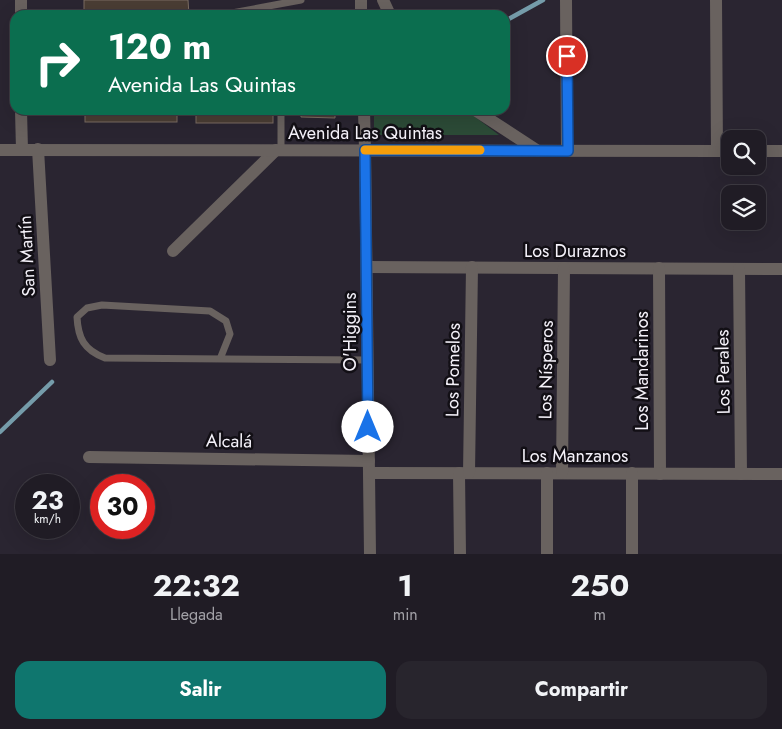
<!DOCTYPE html>
<html lang="es">
<meta charset="utf-8">
<style>
body{margin:0;font-family:Jost,sans-serif;background:#28252d;color:#f1f3f6;height:100vh;display:flex;flex-direction:column;font-size:19px;white-space:nowrap}
*{box-sizing:border-box;margin:0}
p{font-size:16px;color:#a2a1a7}
.icon{flex:none;width:28px;height:28px;fill:none;stroke:currentColor;stroke-width:2;stroke-linecap:round;stroke-linejoin:round}
.map{position:relative;height:554px;overflow:hidden}
.sheet{display:flex;flex-direction:column;background:#201c25;flex:1}
.sheet>*{flex:none}
.guide{position:absolute;left:10px;top:10px;width:500px;height:105px;border-radius:15px;box-shadow:0 5px 20px #0002,0 0 0 1px #3d3a42;background:#0b6e4f;color:#fff;overflow:hidden}
.buttons{position:absolute;left:721px;top:130px;display:grid;gap:10px}
.buttons a{display:grid;place-items:center;width:45px;height:45px;border-radius:10px;background:#201c25;box-shadow:0 5px 20px #0002,0 0 0 1px #3d3a42;font-size:25px}
.speed{position:absolute;left:15px;top:474px;display:flex;gap:10px;font-size:25px;font-weight:700;text-align:center}
.speed>*{display:grid;place-content:center;width:65px;height:65px;border-radius:50%;background:#201c25;box-shadow:0 5px 20px #0002,0 0 0 1px #3d3a42;line-height:1}
.speed small{font-size:12px;font-weight:400}
.speed .limit{border:8px solid #d22;background:#fff;color:#111}
.pin{position:absolute;display:grid;place-items:center;width:42px;height:42px;color:#fff;margin:-21px;border:2px solid #fff;border-radius:50%;box-shadow:0 1px 5px #0007}
.me{position:absolute;width:55px;margin:-28px;rotate:0deg;stroke-linejoin:round;filter:drop-shadow(0 0 4px #0008)}
.turn{display:flex;align-items:center;gap:18px;height:105px;padding:0 15px;font-size:22px}
.turn .icon{width:65px;height:65px;stroke-width:2.5}
.turn b{display:block;font-size:35px;line-height:42px}
.eta{display:flex;justify-content:space-evenly;align-items:center;height:85px;text-align:center}
.eta b{font-size:30px;font-weight:700;line-height:35px}
.action{display:flex;gap:10px;margin-top:auto;padding:10px 15px}
.action a{flex:1;height:58px;border-radius:15px;background:#0f766e;color:#fff;font-size:20px;font-weight:700;line-height:58px;text-align:center}
.action a+a{background:#28252d;color:#f1f3f6}
.map>svg:first-child{display:block}
</style>
<div class="map">
<svg width="782" height="554" viewBox="0 0 782 554">
<rect width="100%" height="100%" fill="#2a2531"/>
<path fill="#2c4b37" d="M374 110H466L499 135H374Z"/>
<g fill="none" stroke-linecap="round" stroke-linejoin="round">
<g stroke="#759caa" stroke-width="4.5">
<path d="M505 21 543 0"/>
<path d="M0 432 52 382"/>
</g>
</g>
<g fill="#4a3d34" stroke="#7b6d63">
<path d="M84 0H188L189 15H84Z"/>
<rect x="85" y="110" width="92" height="12"/>
<rect x="196" y="110" width="77" height="13"/>
<path d="M301 110H335V118L301 117Z"/>
</g>
<g fill="none" stroke-linecap="round" stroke-linejoin="round">
<g stroke="#69625f" stroke-width="7">
<path d="M221 15 301 0"/>
<path d="M281 150V110"/>
<path d="M220 359 230 334 226 321 210 311 102 305 87 308 77 317C78 338 84 350 105 358L368 360"/>
</g>
<g stroke="#69625f" stroke-width="12">
<path d="M383 0 390 15"/>
<path d="M566 0 567 151"/>
<path d="M716 0 717 151"/>
<path d="M475 110 538 151"/>
<path d="M38 149 50 360"/>
<path d="M365 150 370 554"/>
<path d="M173 251 276 150"/>
<path d="M367 267 782 269"/>
<path d="M659 268 660 474"/>
<path d="M739 269 741 474"/>
<path d="M89 457 369 461"/>
<path d="M369 473 782 474"/>
<path d="M459 473 460 554"/>
<path d="M469 473 472 267"/>
<path d="M562 473 564 268"/>
<path d="M547 554V473"/>
<path d="M632 554V473"/>
</g>
<g stroke="#69625f" stroke-width="12">
<path d="M21 0V15"/>
<path d="M361 0V15"/>
<path d="M21 110 22 150"/>
<path d="M364 110 365 150"/>
<path d="M0 150 730 151"/>
<path d="M758 151H782"/>
</g>
</g>
<g fill="none" stroke-linecap="round" stroke-linejoin="round">
<defs>
<path id="route" d="M368 427 365 150 568 151 567 56"/>
</defs>
<use href="#route" stroke="#114b97" stroke-width="12"/>
<use href="#route" stroke="#1a73e8" stroke-width="9"/>
<path stroke="#f59e0b" stroke-width="9" d="M365 150H480"/>
</g>
<g text-anchor="middle" dominant-baseline="central" stroke-width="5" stroke-linejoin="round" paint-order="stroke">
<g font-size="18" fill="#f5f2fa" stroke="#120f15">
<text x="365" y="133">Avenida Las Quintas</text>
<text x="575" y="251">Los Duraznos</text>
<text transform="translate(27 256) rotate(-93)">San Martín</text>
<text transform="translate(350 332) rotate(-90)">O'Higgins</text>
<text transform="translate(453 370) rotate(-89)">Los Pomelos</text>
<text transform="translate(546 370) rotate(-89)">Los Nísperos</text>
<text transform="translate(642 371) rotate(-90)">Los Mandarinos</text>
<text transform="translate(723 372) rotate(-91)">Los Perales</text>
<text transform="translate(229 441) rotate(1)">Alcalá</text>
<text x="575" y="456">Los Manzanos</text>
</g>
</g>
</svg>
<div class="buttons">
<a><svg class="icon" aria-label="search" viewBox="0 0 24 24"><circle cx="10" cy="10" r="6"/><path d="M15 15l6 6"/></svg></a>
<a><svg class="icon" aria-label="layers" viewBox="0 0 24 24"><path d="M12 4l9 5-9 5-9-5zM3 14l9 5 9-5"/></svg></a>
</div>
<div class="speed"><div>23<small>km/h</small></div><div class="limit">30</div></div>
<div class="pin" style="left:567px;top:56px;background:#d93025"><svg class="icon" aria-label="arrive" viewBox="0 0 24 24"><path d="M6 21V4h12l-3 4 3 4H6"/></svg></div>
<svg class="me" style="left:368px;top:427px" viewBox="-20 -20 40 40"><circle r="19" fill="#fff"/><path d="M0-13L10 11 0 6-10 11z" fill="#1a73e8"/></svg>
<div class="guide">
<div class="turn"><svg class="icon" aria-label="right" viewBox="0 0 24 24"><path d="M7 20v-9h11M14 6l5 5-5 5"/></svg><div><b>120 m</b>Avenida Las Quintas</div></div>
</div>
</div>
<section class="sheet">
<div class="eta">
<div><b>22:32</b><p>Llegada</p></div>
<div><b>1</b><p>min</p></div>
<div><b>250</b><p>m</p></div>
</div>
<div class="action"><a>Salir</a><a>Compartir</a></div>
</section>
